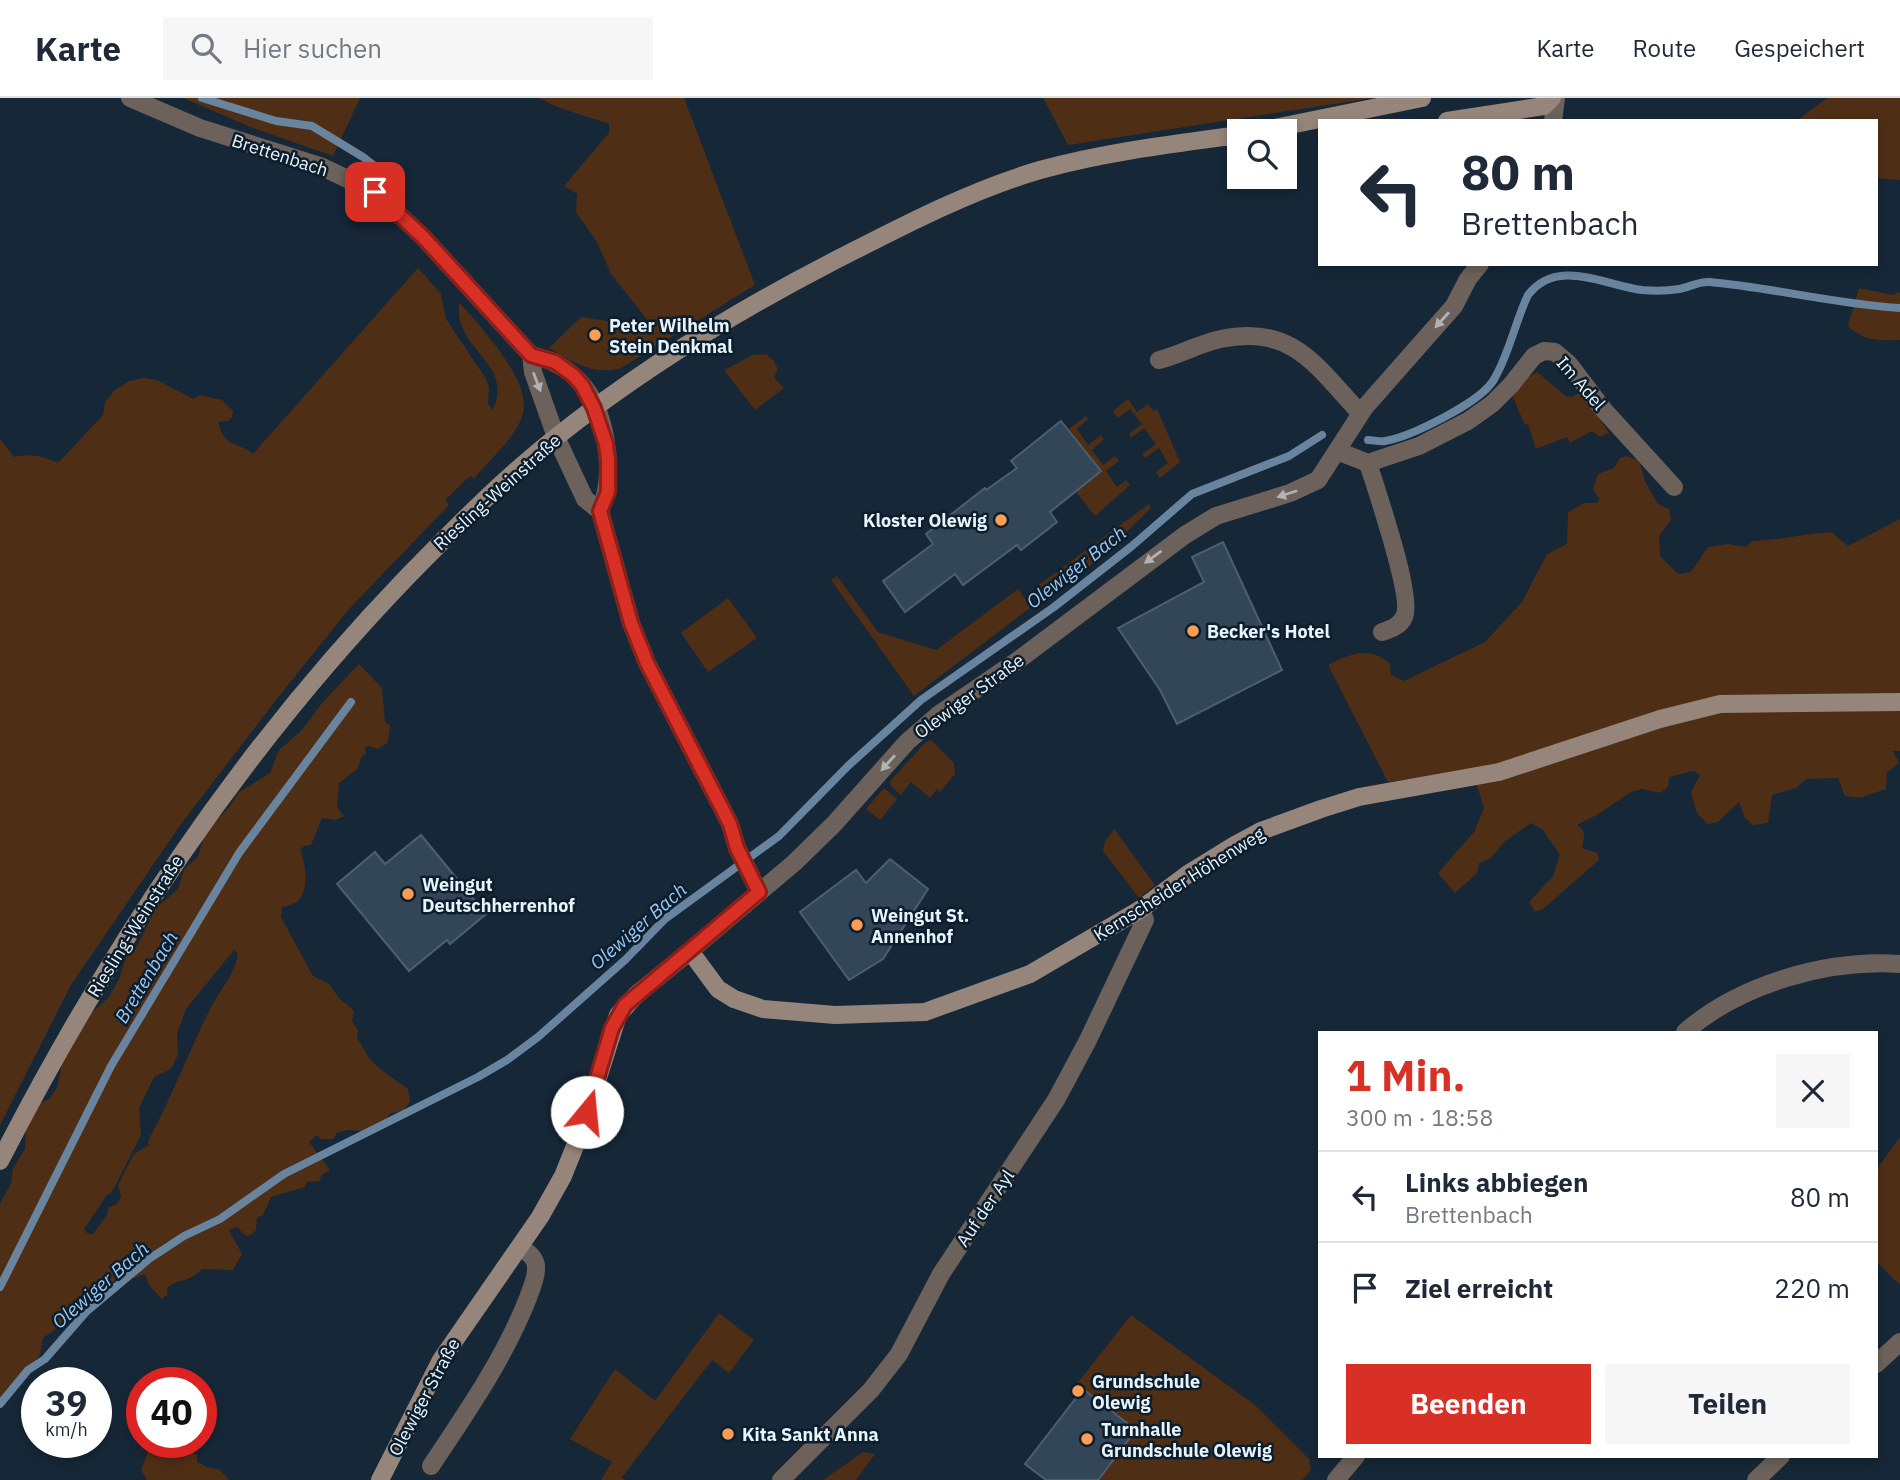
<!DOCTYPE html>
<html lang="de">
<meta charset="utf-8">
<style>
body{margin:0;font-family:"IBM Plex Sans",sans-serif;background:#f6f6f7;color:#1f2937;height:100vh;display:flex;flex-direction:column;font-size:26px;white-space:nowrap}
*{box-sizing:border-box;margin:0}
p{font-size:23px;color:#747a83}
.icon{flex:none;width:38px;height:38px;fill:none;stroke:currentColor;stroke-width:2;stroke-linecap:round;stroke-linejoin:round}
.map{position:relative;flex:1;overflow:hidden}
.side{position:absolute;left:1318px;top:933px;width:560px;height:427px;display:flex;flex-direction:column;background:#fff;border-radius:0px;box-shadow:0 4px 10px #0003}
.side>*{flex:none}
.hud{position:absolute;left:1318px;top:21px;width:560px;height:147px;border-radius:0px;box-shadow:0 4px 10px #0003;background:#fff;color:#1f2937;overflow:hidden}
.tools{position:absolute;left:1227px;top:21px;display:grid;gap:14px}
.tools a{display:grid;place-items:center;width:70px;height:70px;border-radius:0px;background:#fff;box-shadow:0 4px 10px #0003;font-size:35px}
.speed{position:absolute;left:21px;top:1269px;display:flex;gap:14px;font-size:35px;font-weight:700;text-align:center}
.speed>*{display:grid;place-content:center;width:91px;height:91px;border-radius:50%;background:#fff;box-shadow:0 4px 10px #0003;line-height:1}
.speed small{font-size:18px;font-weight:400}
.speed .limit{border:10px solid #d22;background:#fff;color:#111}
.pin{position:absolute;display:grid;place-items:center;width:60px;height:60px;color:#fff;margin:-30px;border-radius:14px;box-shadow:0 4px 10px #0006}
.me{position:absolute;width:77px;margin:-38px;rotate:17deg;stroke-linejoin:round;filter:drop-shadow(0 0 5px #0008)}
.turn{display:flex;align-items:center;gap:24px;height:147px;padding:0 28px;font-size:32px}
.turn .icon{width:91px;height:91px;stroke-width:2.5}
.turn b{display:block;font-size:49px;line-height:60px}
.round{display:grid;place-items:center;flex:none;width:74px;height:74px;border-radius:0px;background:#f6f6f7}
.head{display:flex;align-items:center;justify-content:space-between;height:119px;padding:0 28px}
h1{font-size:42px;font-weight:700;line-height:52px;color:#d93025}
.action{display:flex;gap:14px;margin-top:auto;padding:14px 28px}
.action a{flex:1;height:80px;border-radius:0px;background:#d93025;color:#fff;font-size:28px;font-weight:700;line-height:80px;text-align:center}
.action a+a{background:#f6f6f7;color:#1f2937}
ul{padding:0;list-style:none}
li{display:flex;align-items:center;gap:21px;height:91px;padding:0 28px;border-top:2px solid #e0e1e3}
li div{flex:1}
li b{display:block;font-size:26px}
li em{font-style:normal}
header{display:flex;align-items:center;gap:42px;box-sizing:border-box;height:98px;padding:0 35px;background:#fff;border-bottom:2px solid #e0e1e3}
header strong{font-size:33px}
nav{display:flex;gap:38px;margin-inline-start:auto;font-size:24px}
.search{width:490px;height:63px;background:#f6f6f7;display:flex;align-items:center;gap:18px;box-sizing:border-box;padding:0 24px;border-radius:0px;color:#747a83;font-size:26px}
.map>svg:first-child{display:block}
</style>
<header>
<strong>Karte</strong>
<div class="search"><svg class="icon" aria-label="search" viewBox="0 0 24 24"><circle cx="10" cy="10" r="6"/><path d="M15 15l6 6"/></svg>Hier suchen</div>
<nav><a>Karte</a><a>Route</a><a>Gespeichert</a></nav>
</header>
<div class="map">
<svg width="1900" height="1382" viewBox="0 0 1900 1382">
<rect width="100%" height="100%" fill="#162737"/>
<g fill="#4f2e16" fill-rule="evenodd">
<path d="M183 0H360L333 58 253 30Z"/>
<path d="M539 0H684L755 187 621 270C594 278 572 264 549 250L581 219 654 230 611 176 597 144 576 114 577 96 564 88 609 35V26C585 17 562 13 539 0Z"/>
<path d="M1043 0H1373L1068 47Z"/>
<path d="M1827 0H1900V82L1876 80V23H1796Z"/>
<path d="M418 170 441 196 446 221 486 281 489 290 488 306 493 312C512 269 467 256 460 222 458 216 459 210 459 204 479 227 532 283 523 315 517 339 489 362 474 381L470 378 445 402 449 407 349 511 276 602 181 726 71 887 0 1027V341L14 359C30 355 43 358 58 365L103 317 105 304 115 292 129 283 144 280 157 282 193 301 200 297 222 302 233 313 232 319 228 323 218 324C225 351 236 342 253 356Z"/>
<path d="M1859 190 1893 197 1900 194V242C1879 243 1863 243 1848 228Z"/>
<path d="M766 256 774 263 778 271 774 279 784 290 755 312 724 272 753 257Z"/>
<path d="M1537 274 1566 298 1572 299 1582 293 1609 335 1600 339 1592 333 1570 345 1567 339 1536 351 1528 326 1525 327 1511 295 1525 281Z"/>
<path d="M1128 301 1137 314 1148 306 1153 313 1157 311 1180 364 1160 380 1156 374 1168 365 1159 350 1145 360 1142 356 1156 346 1144 330 1131 340 1129 336 1142 326 1130 311 1118 320 1113 313Z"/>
<path d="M1086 318 1088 321 1077 331 1088 347 1101 337 1104 341 1092 352 1103 367 1115 358 1119 363 1106 373 1117 389 1126 382 1130 387 1095 418 1076 394 1101 373 1067 332Z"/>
<path d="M1627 358 1639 363 1645 383 1658 406 1669 411 1671 422 1659 438 1660 458 1678 476 1691 474 1708 449 1728 446 1746 449 1752 443C1779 442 1804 436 1831 434L1848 448 1900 421V653H1893L1899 665 1887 674 1886 691 1860 700 1845 698 1838 680 1806 681 1796 690 1772 697 1768 725 1753 727 1745 720 1739 704 1718 724 1708 726 1697 715 1691 694 1700 677 1694 673 1669 679 1668 689 1660 695 1642 691 1631 694 1597 717 1577 727C1587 733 1584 740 1582 750L1597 755 1599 762 1543 811 1535 814 1529 804 1553 778 1560 757 1543 732 1531 725 1504 744 1491 760 1479 765 1477 775 1455 795 1438 775 1474 734 1484 710 1476 685 1419 680 1388 684 1328 567C1349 556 1370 547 1390 566L1391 577 1404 583 1485 544 1522 504 1547 456 1567 446 1568 414 1584 405H1596L1600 402 1593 391 1598 376 1614 370 1620 360Z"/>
<path d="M1149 406 1151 410 1098 462 1043 500 1036 489Z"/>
<path d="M837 478 878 534 936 552 1018 491 1031 509 914 598 831 482Z"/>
<path d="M728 500 757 540 708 574 681 535Z"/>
<path d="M359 566 382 590 385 624 390 627 388 644 378 651 368 648 365 650 366 656 362 658 357 671 339 685 337 709 344 718 335 722 322 720 311 747 304 748 300 752C306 766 311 798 293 806 289 808 285 808 282 809L281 819 313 878 329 886 339 900 354 913 352 923 358 932 357 941C363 947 365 955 370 961 381 973 396 982 408 991L410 1003 403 1013 391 1015 380 1027 366 1033 347 1032 337 1035 333 1041H320L317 1037 309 1044 330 1072 322 1077 319 1083 307 1084 305 1089 271 1099 263 1117 257 1120 256 1132 252 1136 246 1138 237 1129 229 1132 242 1156 233 1172 202 1171C189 1185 179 1180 167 1190V1197L162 1201 149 1187 145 1176 134 1180 120 1175 102 1198 43 1240 40 1257 0 1303V1106L11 1085 13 1070 25 1051 26 1029 35 1008 50 1000 57 990 63 962 83 923 109 899 119 881 127 857 137 848 156 810 178 791 184 771 198 759 205 735 230 708 238 695 270 675 279 652 301 633 322 605ZM234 852 238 856C235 876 220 892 211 909 189 953 172 999 148 1043L149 1047 134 1056 118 1087 121 1098 117 1106 108 1110 107 1117 93 1136H88L84 1131 107 1097 112 1094 141 1037 139 1010 154 979 171 971 178 957 177 935 186 911Z"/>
<path d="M931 642 954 665 955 676 940 694 937 691 930 700 911 684 901 697 891 688 890 683 925 645Z"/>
<path d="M884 690 897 701 880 722 866 711Z"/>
<path d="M1114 731 1155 787 1139 800 1103 753 1105 743Z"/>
<path d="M1900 1039V1187L1876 1163V1072Z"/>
<path d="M719 1215 754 1242 729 1275 712 1262 622 1379 625 1382H601L612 1364 570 1341 615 1271 655 1303Z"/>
<path d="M1131 1217 1255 1307 1309 1361 1311 1372 1302 1382H1098L1136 1332 1076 1287Z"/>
<path d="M179 1345 197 1357V1364L209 1370 219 1371 229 1382H147L141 1372 149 1351Z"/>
<path d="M863 1354 875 1356 856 1382H823Z"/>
</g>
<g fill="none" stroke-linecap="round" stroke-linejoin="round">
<g stroke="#68849e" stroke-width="8">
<path d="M202 0 276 23 312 28 363 59 386 77"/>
<path d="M1368 342C1373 342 1380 344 1385 343 1410 339 1479 305 1493 283 1509 257 1515 224 1528 197 1557 159 1604 187 1642 192 1654 193 1667 193 1679 191 1690 189 1699 183 1710 184 1774 190 1836 206 1900 210"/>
<path d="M0 1189 111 968 239 755 351 604"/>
<path d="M0 1306 28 1272 45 1261 86 1214 149 1161 184 1138 220 1121 284 1076 478 979 507 962 538 939 625 862 665 821 779 738 849 667 921 602 1054 509 1132 448 1192 396 1289 358 1322 337"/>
</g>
</g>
<g fill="#334657" stroke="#4c5f71" stroke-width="2">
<path d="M1061 323 1101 373 1050 414 1057 424 1021 452 1017 447 963 487 955 476 905 514 883 483 933 446 926 436 976 397 985 390 986 392 1017 370 1011 363Z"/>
<path d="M1223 444 1282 572 1177 626 1160 592 1118 530 1204 484 1192 459Z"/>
<path d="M421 737 486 816 450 846 447 842 409 873 337 786 375 754 385 766Z"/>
<path d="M890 761 928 791 883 861 849 882 800 814 856 772 866 785Z"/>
<path d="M1083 1291 1136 1332 1098 1382H1046L1025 1366Z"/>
</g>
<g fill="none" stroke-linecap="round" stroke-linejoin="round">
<g stroke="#6c625b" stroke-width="18">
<path d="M130 0 200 30 320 68 375 94 423 139 531 257C550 261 565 268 579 283 607 312 616 376 600 413"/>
<path d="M1553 23 1556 0"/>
<path d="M531 257 533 274 556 339 585 401 600 413 631 525 647 565 730 726 737 750 759 794"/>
<path d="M1159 262C1180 257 1200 245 1221 241 1293 226 1317 269 1360 315"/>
<path d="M1337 353 1368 365 1419 348 1468 323 1492 306 1511 287 1534 258 1544 253 1555 254 1569 266 1603 311 1674 389"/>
<path d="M1368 365C1376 391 1414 501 1404 519 1400 528 1391 531 1382 534"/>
<path d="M690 853 794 765 834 726 907 644 938 617 1017 563 1185 437 1216 418 1290 395 1318 382 1365 309 1454 208 1468 181 1480 166"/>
<path d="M1685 934C1740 886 1827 861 1900 866"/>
<path d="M1876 1266 1900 1244"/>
<path d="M431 1368C467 1314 504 1261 528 1200 531 1191 537 1179 536 1169 536 1159 527 1154 520 1149"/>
<path d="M781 1382 871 1292 899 1256 941 1176 1056 1002 1088 942 1145 822 1141 811"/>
<path d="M1336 1382 1356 1358"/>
<path d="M1756 1382 1781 1358"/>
</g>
<g stroke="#95857a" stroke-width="18">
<path d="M1447 23 1544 8 1552 0"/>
<path d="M1260 33 1422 0"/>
<path d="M0 1063C110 849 240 652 408 478 455 430 502 382 555 340 641 272 735 214 832 164 899 130 968 93 1040 72 1105 54 1172 46 1239 37"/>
<path d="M380 1382 441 1262 540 1119 563 1078 581 1033 618 917 636 897 690 853 718 891 734 901 763 911 835 917 925 914 1030 876 1141 811 1188 776 1235 747 1261 733 1321 711 1359 699 1499 674 1660 621 1720 606 1900 604"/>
</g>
</g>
<defs><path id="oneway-solid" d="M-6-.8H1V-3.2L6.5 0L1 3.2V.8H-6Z" transform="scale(1.75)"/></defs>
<g fill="#b0b2b4">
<use href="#oneway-solid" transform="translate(1442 222) rotate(132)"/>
<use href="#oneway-solid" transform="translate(537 284) rotate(69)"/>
<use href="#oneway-solid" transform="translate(1287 396) rotate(162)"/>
<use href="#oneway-solid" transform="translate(1153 459) rotate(144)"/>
<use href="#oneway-solid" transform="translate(888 665) rotate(132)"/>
</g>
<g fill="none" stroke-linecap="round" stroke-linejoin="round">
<defs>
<path id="route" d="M375 94 423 139 531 257 555 264 573 277 582 287 594 310 606 346 608 362V394L600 413 631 525 647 565 730 726 737 750 759 794 625 907 612 930 587 1014"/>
</defs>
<use href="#route" stroke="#8d1f18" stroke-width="18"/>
<use href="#route" stroke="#d93025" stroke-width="12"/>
</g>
<g fill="#fc9d54" stroke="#0c1d2c" stroke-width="2.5">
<circle cx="595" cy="237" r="7"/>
<circle cx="1001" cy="422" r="7"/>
<circle cx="1193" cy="533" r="7"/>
<circle cx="408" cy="796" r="7"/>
<circle cx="857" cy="827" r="7"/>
<circle cx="1078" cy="1293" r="7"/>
<circle cx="728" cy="1336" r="7"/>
<circle cx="1087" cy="1341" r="7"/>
</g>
<g text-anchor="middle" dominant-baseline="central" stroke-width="5" stroke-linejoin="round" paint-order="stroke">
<g font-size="18" fill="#e7f3fd" stroke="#0c1d2c">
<text transform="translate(280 57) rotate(18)">Brettenbach</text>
<text transform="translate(1581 285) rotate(49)">Im Adel</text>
<text transform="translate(497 394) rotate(-42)">Riesling-Weinstraße</text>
<text transform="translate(969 598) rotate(-36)">Olewiger Straße</text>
<text transform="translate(1179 786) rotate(-32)">Kernscheider Höhenweg</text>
<text transform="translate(135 828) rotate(-58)">Riesling-Weinstraße</text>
<text transform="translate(985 1110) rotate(-56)">Auf der Ayl</text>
<text transform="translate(424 1299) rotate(-62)">Olewiger Straße</text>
</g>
<g font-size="18" font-weight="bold" fill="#e7f3fd" stroke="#0c1d2c" text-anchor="start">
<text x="609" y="227">Peter Wilhelm<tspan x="609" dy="21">Stein Denkmal</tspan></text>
<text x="987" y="422" text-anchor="end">Kloster Olewig</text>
<text x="1207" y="533">Becker's Hotel</text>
<text x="422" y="786">Weingut<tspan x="422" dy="21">Deutschherrenhof</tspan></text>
<text x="871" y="817">Weingut St.<tspan x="871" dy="21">Annenhof</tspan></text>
<text x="1092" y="1283">Grundschule<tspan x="1092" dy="21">Olewig</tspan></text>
<text x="1101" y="1331">Turnhalle<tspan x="1101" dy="21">Grundschule Olewig</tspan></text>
<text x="742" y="1336">Kita Sankt Anna</text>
</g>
<g font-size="19" font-style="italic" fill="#9ac8f3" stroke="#0c1d2c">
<text transform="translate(1076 469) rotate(-38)">Olewiger Bach</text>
<text transform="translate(638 828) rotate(-41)">Olewiger Bach</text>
<text transform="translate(146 879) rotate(-59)">Brettenbach</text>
<text transform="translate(100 1187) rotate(-41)">Olewiger Bach</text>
</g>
</g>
</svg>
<div class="tools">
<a><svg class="icon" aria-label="search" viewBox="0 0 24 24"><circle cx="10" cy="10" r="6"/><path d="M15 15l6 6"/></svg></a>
</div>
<div class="speed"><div>39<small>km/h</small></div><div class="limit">40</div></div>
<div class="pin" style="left:375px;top:94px;background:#d93025"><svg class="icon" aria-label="arrive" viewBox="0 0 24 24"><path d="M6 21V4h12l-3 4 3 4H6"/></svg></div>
<svg class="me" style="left:587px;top:1014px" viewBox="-20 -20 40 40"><circle r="19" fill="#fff"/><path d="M0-13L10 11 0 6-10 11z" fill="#d93025"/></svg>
<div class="hud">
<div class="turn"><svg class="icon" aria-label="left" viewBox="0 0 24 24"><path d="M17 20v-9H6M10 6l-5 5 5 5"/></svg><div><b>80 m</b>Brettenbach</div></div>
</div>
<section class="side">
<div class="head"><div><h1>1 Min.</h1><p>300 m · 18:58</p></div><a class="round"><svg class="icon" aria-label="close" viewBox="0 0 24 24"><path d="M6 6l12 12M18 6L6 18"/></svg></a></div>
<ul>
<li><svg class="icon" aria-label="left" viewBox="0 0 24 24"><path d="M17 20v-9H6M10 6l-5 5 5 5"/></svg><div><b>Links abbiegen</b><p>Brettenbach</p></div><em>80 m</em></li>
<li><svg class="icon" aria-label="arrive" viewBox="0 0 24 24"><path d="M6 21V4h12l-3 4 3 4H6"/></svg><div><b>Ziel erreicht</b></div><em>220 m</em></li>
</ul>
<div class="action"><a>Beenden</a><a>Teilen</a></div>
</section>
</div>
